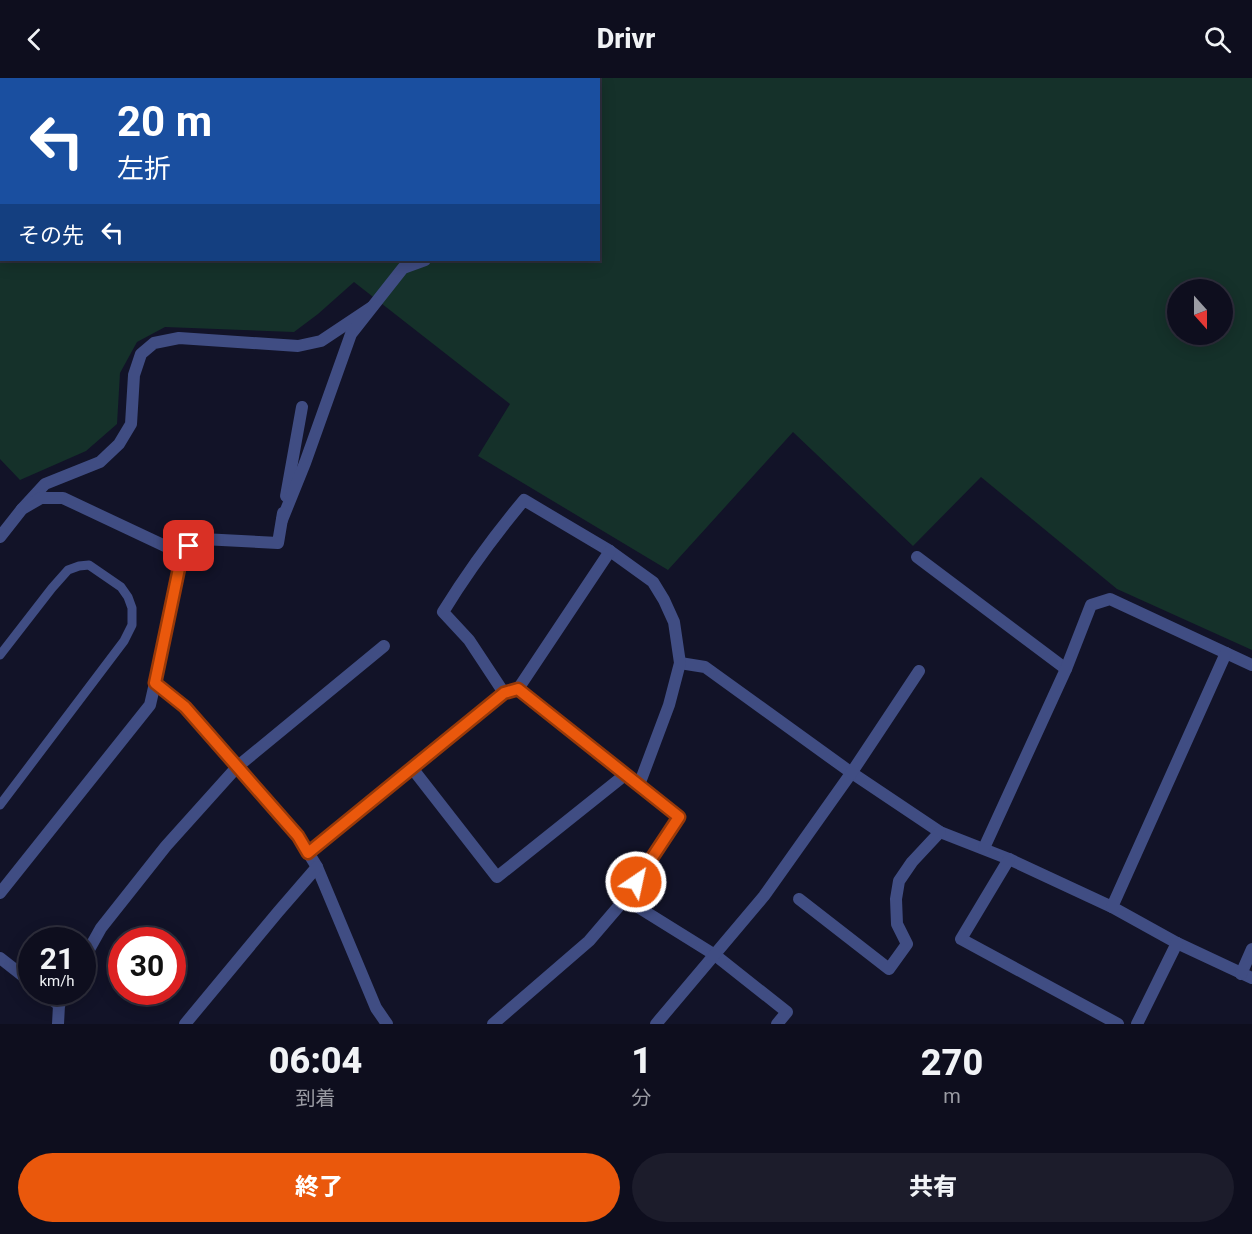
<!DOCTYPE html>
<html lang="ja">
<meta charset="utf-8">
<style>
body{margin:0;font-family:Roboto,"Noto Sans JP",sans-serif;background:#1c1c2b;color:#f1f3f6;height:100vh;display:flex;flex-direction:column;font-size:22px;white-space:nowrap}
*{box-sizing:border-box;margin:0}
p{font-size:20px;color:#9b9ca4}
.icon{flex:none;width:33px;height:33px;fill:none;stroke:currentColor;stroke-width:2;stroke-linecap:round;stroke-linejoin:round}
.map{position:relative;height:946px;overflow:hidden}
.details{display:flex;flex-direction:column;background:#0e0e1e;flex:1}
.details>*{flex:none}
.hud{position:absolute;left:0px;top:0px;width:600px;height:183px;box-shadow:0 3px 15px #0003,0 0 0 2px #2e2e3c;background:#1a4fa0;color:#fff;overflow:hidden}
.needle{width:39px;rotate:159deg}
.buttons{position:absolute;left:1167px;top:201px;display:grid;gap:12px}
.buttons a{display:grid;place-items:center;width:66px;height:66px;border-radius:50%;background:#0e0e1e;box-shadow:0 3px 15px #0003,0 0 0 2px #2e2e3c;font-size:30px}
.speed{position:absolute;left:18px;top:849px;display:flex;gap:12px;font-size:30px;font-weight:700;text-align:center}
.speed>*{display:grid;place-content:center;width:78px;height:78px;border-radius:50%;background:#0e0e1e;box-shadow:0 3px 15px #0003,0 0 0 2px #2e2e3c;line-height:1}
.speed small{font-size:15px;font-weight:400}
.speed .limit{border:9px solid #d22;background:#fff;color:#111}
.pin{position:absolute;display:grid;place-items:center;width:51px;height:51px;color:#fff;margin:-26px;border-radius:12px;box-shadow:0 3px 9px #0006}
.me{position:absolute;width:66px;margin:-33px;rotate:34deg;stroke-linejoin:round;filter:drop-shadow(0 0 4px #0008)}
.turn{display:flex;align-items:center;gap:21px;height:126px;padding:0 18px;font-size:27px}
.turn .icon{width:78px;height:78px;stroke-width:2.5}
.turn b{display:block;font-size:42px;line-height:51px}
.then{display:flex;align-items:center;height:57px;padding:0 18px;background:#0003;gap:12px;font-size:22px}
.eta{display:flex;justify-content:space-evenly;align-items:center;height:102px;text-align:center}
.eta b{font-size:36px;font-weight:800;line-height:42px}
.action{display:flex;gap:12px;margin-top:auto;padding:12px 18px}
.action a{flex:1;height:69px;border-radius:36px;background:#ea580c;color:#fff;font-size:24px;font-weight:800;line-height:69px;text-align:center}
.action a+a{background:#1c1c2b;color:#f1f3f6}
header{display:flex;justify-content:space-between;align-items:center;height:78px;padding:0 18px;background:#0e0e1e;font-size:27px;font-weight:800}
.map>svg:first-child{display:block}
</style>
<header><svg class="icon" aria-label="back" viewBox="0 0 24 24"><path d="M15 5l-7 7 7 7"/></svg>Drivr<svg class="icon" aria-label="search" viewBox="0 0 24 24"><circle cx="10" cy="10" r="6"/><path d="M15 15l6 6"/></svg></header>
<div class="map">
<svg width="1252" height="946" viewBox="0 0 1252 946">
<rect width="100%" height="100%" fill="#121328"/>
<path fill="#15312a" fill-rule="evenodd" d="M0 0H1252V572L1117 511 981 399 913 468 793 354 668 492 478 378 510 326 354 204 318 236 294 254 165 249 137 264 120 295 117 346 86 373 20 402 0 381ZM2 2H598V182H2ZM1178 212H1222V256H1178Z"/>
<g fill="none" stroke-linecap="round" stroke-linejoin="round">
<path stroke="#404d83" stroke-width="9" d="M0 577 52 510 68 492 79 488 89 487 121 509 128 519 132 530V547L124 563 0 727"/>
<g stroke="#404d83" stroke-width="12">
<path d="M286 418 302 329"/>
<path d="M22 431 45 406 100 384 119 366 131 346 134 297 141 276 154 265 179 260 298 268 321 263 372 229"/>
<path d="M282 442 305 385 351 256 403 190 425 182"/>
<path d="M0 459 22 431 41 420H63L182 476 155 605"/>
<path d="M182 476 189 468 202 461 278 465 283 435"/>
<path d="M917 479 1066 591"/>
<path d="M680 585 705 589 849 693 940 754 1009 781 1112 829 1177 865 1252 900"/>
<path d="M504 615 469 562 443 534C467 495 494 458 524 422L610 473 653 504 664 522 674 544 680 585 669 627 639 707"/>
<path d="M412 690 497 799 626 696"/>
<path d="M984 770 1066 591 1091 527 1110 521 1252 587"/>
<path d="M308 775 504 615 518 611 610 473"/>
<path d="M1009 781 961 861 1118 946"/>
<path d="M0 815 150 627 155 605 185 629 298 758 317 789 376 930 387 946"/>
<path d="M625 821 715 877 787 934 777 946"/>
<path d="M799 821 889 891 907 866 897 846 896 821 899 803 912 784 940 754"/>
<path d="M1112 829 1226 575"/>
<path d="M0 880 32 905"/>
<path d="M82 884 101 850 166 768 237 689 384 568"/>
<path d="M1241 896 1252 871"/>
<path d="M42 914 59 927 58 946"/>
<path d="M59 927 67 914"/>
<path d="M185 946 278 834 317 789"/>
<path d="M493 946 589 863 625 821 679 739 518 611"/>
<path d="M656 946 764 818 852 694 919 593"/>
<path d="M1137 946 1177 865"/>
</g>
</g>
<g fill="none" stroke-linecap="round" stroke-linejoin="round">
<defs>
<path id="route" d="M189 468 182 476 155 605 185 629 298 758 308 775 504 615 518 611 679 739 636 804"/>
</defs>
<use href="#route" stroke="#983908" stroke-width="15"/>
<use href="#route" stroke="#ea580c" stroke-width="10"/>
</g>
</svg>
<div class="buttons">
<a><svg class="needle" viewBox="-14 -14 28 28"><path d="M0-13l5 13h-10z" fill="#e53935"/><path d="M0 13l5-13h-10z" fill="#9b9ca4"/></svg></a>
</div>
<div class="speed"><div>21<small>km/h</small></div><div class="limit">30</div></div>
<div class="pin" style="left:189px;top:468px;background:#d93025"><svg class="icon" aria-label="arrive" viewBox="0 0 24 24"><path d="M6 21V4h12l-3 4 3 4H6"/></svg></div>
<svg class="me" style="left:636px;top:804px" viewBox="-20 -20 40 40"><circle r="17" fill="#ea580c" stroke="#fff" stroke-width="3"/><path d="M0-11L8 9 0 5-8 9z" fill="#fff"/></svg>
<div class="hud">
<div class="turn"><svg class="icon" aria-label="left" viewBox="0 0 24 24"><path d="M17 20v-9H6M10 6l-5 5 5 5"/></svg><div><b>20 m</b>左折</div></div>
<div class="then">その先<svg class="icon" aria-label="left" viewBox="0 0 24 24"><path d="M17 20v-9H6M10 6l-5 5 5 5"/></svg></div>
</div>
</div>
<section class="details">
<div class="eta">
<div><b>06:04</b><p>到着</p></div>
<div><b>1</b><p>分</p></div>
<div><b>270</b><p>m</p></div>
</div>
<div class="action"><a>終了</a><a>共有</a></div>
</section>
